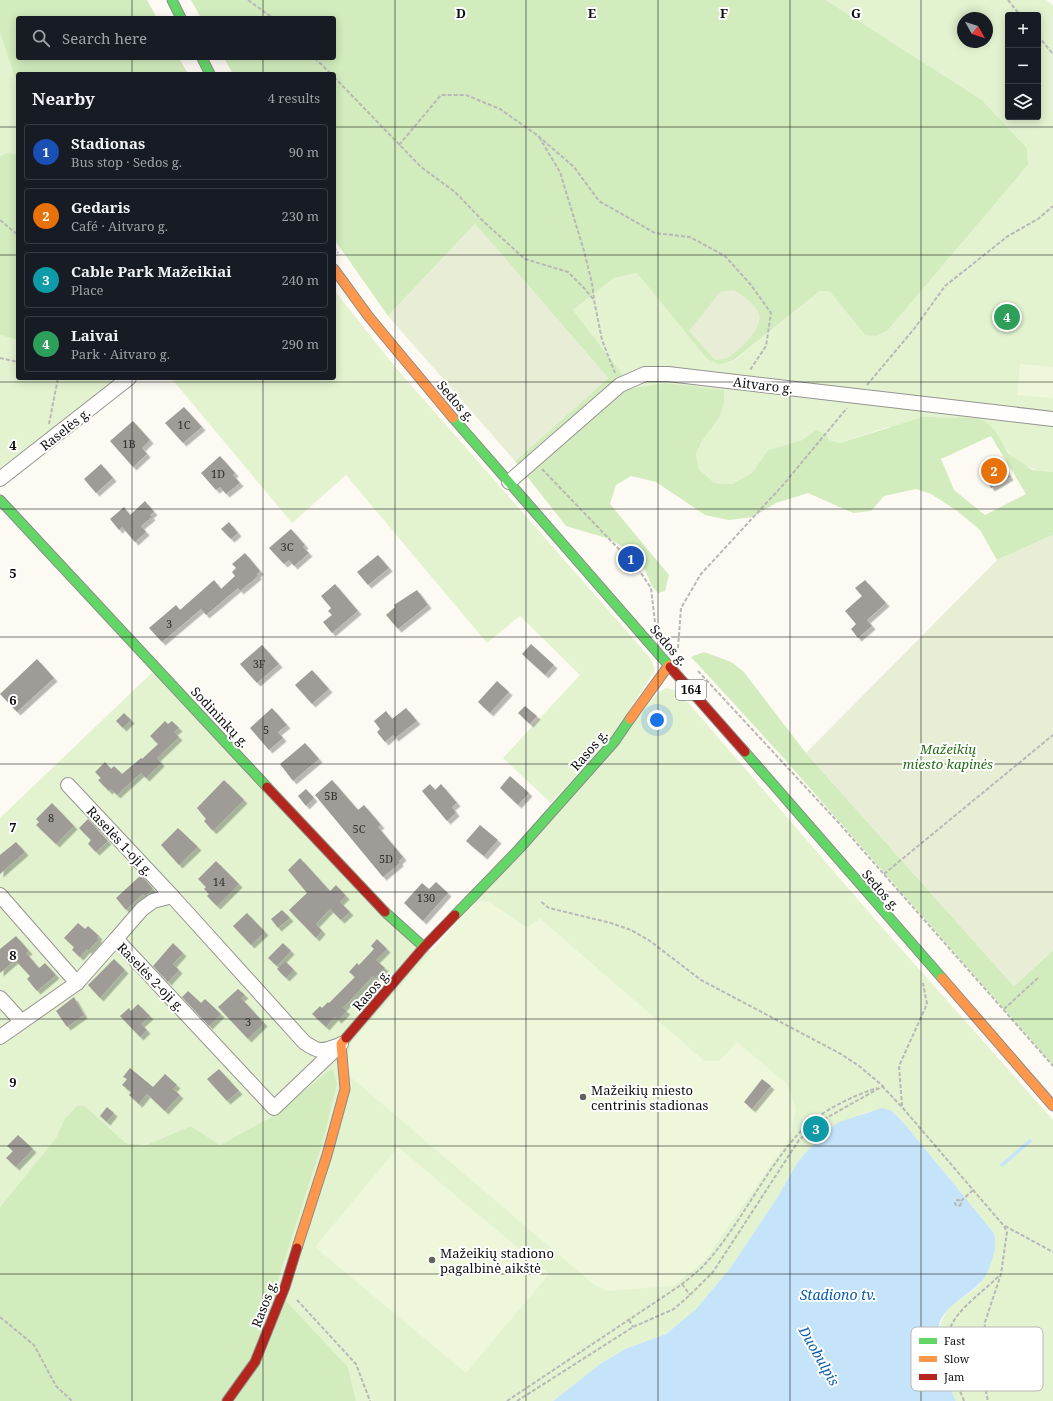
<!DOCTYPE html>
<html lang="en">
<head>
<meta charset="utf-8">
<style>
  body { margin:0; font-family:"Noto Serif",serif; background:#20242c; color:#f1f3f6 }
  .controls { position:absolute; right:12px; top:12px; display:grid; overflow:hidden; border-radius:4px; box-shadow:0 2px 10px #0003 }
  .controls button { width:36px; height:36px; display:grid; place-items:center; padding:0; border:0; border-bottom:1px solid #363941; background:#171b24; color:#f1f3f6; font:20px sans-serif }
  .compass { position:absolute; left:957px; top:12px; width:36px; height:36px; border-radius:50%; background:#171b24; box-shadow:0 2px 10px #0003; rotate:129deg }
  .you { position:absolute; left:657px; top:720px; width:14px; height:14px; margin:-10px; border:3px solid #fff; border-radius:50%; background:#1a73e8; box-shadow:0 0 0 6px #1a73e833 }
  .badge { display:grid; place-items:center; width:26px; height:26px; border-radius:50%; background:#db2777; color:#fff; font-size:13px; font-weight:700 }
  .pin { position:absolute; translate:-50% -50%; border:2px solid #fff; box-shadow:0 1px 4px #0006 }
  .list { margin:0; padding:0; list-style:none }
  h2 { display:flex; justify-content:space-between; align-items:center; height:52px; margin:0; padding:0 16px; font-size:17px }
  h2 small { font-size:13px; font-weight:400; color:#9ea1a6 }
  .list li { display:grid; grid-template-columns:26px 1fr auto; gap:12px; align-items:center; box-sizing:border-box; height:56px; margin:0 8px 8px; padding:0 8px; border:1px solid #363941; border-radius:4px }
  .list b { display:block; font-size:15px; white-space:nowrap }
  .list p { margin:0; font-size:13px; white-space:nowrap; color:#9ea1a6 }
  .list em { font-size:13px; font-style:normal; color:#9ea1a6 }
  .icon { flex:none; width:22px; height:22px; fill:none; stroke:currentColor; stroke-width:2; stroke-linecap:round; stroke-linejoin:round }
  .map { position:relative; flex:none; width:1053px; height:1401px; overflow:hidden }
  .search { position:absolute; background:#171b24; box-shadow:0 2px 10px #0003; left:16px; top:16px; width:320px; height:44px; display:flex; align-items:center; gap:10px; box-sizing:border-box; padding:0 14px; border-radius:4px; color:#9ea1a6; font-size:15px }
  .panel { position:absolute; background:#171b24; box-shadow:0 2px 10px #0003; left:16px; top:72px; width:320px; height:308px; border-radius:4px }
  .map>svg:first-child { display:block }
  .green { fill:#e3f3d0; fill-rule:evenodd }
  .forest { fill:#d2ecbd; fill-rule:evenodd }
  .cemetery { fill:#e7eed5 }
  .pitch { fill:#eef7da }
  .water { fill:#c5e4fa }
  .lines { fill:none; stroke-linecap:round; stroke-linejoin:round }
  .stream { stroke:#c5e4fa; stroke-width:3.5 }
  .building { fill:#9f9c98; filter:url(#shadow) }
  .street-casing { stroke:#959491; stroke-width:16 }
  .fast-casing { stroke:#8c8b87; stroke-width:11 }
  .slow-casing { stroke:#8c8b87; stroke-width:11 }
  .jam-casing { stroke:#8c8b87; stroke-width:11 }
  .path { stroke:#b8b8b6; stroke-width:2; stroke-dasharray:4 2; stroke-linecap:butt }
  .street { stroke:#fffefd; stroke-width:14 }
  .fast { stroke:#63d668; stroke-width:9 }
  .slow { stroke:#ff974d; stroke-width:9 }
  .jam { stroke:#b3261e; stroke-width:9 }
  .grid { fill:none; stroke:#0e0e0e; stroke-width:1; stroke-opacity:0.55 }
  .poi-dot { fill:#61615e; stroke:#fff; stroke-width:1.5 }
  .labels { text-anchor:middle; stroke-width:4; stroke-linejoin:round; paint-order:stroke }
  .number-label { font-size:11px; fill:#323230 }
  .shield { fill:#fff; stroke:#565656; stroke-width:1 }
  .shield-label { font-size:12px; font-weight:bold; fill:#0e0e0e }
  .street-label { font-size:13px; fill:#0e0e0e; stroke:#fff }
  .park-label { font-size:13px; font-style:italic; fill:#246d17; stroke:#fff }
  .poi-label { font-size:13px; fill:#0e0e0e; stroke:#fff; text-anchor:start }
  .water-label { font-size:14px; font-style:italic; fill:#095cae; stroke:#fff }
  .key { fill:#fff; stroke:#b7b7b7; stroke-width:1 }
  .key-label { font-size:11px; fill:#0e0e0e }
  .grid-label { font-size:13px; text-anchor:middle; font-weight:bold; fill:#0e0e0e; stroke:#fff; stroke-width:4; stroke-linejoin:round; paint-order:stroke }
</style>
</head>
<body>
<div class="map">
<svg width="1053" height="1401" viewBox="0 0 1053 1401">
  <defs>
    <filter id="shadow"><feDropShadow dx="3.5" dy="3.5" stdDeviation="0" flood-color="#0004"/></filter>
  </defs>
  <rect width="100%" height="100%" fill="#fcfaf2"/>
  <g class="green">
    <path d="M826,0H1046L1053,5V472C1025,473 1006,454 995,430L888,427L840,443L828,440L816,430L802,440L768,450L752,473L732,484L714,483L699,469L696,454L702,441L719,418L664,383L633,388L573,310L614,278L637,273L707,359L719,365L735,360L820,291L830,292L865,335L888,330L1028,165L1027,148L982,100ZM1008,15H1038V117H1008ZM963,18H987V42H963Z"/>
    <path d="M0,33L15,78L18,81V154L7,153L0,156Z"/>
    <path d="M334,290L396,368L651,659L655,670L615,733L551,803L503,758L580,675L520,616L487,643L346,475L292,523L171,378H334Z"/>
    <path d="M0,335L18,340V378H120L0,468Z"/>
    <path d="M160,665L430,951L672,1286L704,1261L790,1137L719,1061H704L540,919L527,928L488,901L474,902L659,692L666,688L678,691L880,925L1053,1120V1401H956C943,1370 925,1332 953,1304C961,1297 974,1292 980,1284C984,1278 991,1243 994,1233L904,1123L892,1111H871L860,1115L797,1163L777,1198L731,1267L696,1309L666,1334L625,1349L600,1364L553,1401H356L348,1367L275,1289L332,1068L273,1116L220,1145L191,1126L146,1145L126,1143L85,1106L64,1120L56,1138L0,1207V818Z"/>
  </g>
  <g class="forest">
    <path d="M0,0H147L157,18H18V58H179L188,74H18V81L15,78L0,33Z"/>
    <path d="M191,0H826L982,100L1027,148L1028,165L888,330L876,336L865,335L830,292L820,291L734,360L719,365L707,359L637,273L614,278L573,310L633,388L664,383L724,390V403L719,418L702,441L696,454L699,469L714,483L732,484L752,473L768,450L802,440L816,430L827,435L829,440L840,443L923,417L976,418L986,422L995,430L1008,453L1032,470L1053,472V535L997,560L980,530L956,510L931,494L916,489L884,496L871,511L853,513L808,493L776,503L753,517L729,520L705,515L656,482L631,476L616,485L610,504L669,575L665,591L658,593L652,586L644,568L632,553L610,539L566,526L515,461L608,378L475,224L388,316L334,239V74H233L224,58H334V18H201ZM991,436L1026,494L985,515L954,490L941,459Z"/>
    <path d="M7,153L18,154V340L0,335V156Z"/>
    <path d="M704,652L731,662L743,671L806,753L1014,986L1053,950V1065L780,754L691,657Z"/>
    <path d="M332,1068L337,1084L321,1147L275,1289L348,1367L356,1401H0V1207L56,1138L64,1120L77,1106H85L126,1143L146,1145L191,1126L220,1145L273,1116Z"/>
  </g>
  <g class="cemetery">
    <path d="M475,224L608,378L515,461L388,316Z"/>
    <path d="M734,290C743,296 755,303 759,314C764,327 740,350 730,356C727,359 720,359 715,360L689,331L720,292Z"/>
    <path d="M1053,535V950L1014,986L806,753L997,560Z"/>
  </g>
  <g class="pitch">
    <path d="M1020,364L1053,367V398L1017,395Z"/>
    <path d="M488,901L527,928L540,919L704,1061H719L737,1042L787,1084L796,1109L790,1137L704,1261L672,1286L607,1291L593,1284L346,1073L351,1043L474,902Z"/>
    <path d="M398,1147L549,1274L466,1373L315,1247Z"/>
  </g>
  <path class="water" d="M882,1108L892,1111L904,1123L994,1233C996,1244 996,1249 992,1260C989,1268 986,1278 979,1284C966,1297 945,1305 939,1325C932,1350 946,1378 956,1401H553L600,1364L625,1349L666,1334L696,1309L731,1267L777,1198L797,1163L822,1134L839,1122Z"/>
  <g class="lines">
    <path class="stream" d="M1002,1165L1030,1141"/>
  </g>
  <g class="building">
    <path d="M184,407L202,427L183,443L165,423Z"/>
    <path d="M133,421L150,440L142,448L147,454L133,467L110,441Z"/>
    <path d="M220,456L235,473L233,475L240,483L226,494L220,487L216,490L201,473Z"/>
    <path d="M1000,459L1010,477L991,488L981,469Z"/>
    <path d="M101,464L113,478L96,493L84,479Z"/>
    <path d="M145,501L154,512L150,515L152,517L141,526L146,532L135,542L122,527L119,530L110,519L124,507L130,515Z"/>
    <path d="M229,522L238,533L231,539L221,529Z"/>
    <path d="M291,529L305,545L303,547L309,553L294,566L289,560L284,564L269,548Z"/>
    <path d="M245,553L260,571L257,574L258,576L240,591L238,588L206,615L201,609L162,642L149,628L176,605L180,610L214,580L221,589L235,576L232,572L236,568L232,564Z"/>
    <path d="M378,555L389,568L368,585L357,572Z"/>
    <path d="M865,580L886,603L867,620L872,626L858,638L851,629L856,624L845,611L862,596L855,588Z"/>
    <path d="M335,584L358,611L332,633L323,622L332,615L328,611L331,608L321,596Z"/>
    <path d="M417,590L428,605L398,629L386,615L395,607L394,605Z"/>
    <path d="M531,644L554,665L545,675L522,654Z"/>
    <path d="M262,645L279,664L257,683L240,664Z"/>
    <path d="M37,659L54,678L17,712L0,694Z"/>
    <path d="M312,670L329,689L312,704L295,685Z"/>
    <path d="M497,681L509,692L490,713L478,702Z"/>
    <path d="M525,706L537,716L530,724L518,713Z"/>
    <path d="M272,708L287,725L278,732L283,738L269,750L250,728Z"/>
    <path d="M406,708L417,721L395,738L393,735L385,742L377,732L380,729L374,721L386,711L392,719Z"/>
    <path d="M124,713L131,720L123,728L116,721Z"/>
    <path d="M165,721L168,724L172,721L179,728L174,732L179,737L157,758L161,763L146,778L141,773L117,795L111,789L109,791L98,780L101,778L95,772L105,762L111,769L114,766L122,774L141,758L142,759L158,744L150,736Z"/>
    <path d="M305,743L319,759L293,781L280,764Z"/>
    <path d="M510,776L529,793L518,805L500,788Z"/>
    <path d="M224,780L244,800L214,830H212L204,821L206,819L197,808Z"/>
    <path d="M332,780L358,810L364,805L381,825L378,827L403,857L399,861L400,863L383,877L315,795Z"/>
    <path d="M430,784L435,790L441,784L457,803L452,807L456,813L447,821L422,791Z"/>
    <path d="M306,789L314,798L306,806L298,796Z"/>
    <path d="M52,803L74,826L56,844L36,825L39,822L36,819Z"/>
    <path d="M88,819L108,841L96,852L88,844L91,840L79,828Z"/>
    <path d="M480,825L498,840L484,856L466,841Z"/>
    <path d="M178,828L198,847L179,865L161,845Z"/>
    <path d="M16,842L25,852L0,874V855Z"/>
    <path d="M300,858L330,891L336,885L346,896L340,902L350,912L341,920L330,909L316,924L322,931L316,938L289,910L307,893L288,870Z"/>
    <path d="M216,861L239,884L217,906L207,896L209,894L204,889L206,887L198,879Z"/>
    <path d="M141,875L153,889L145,896L143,894L126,910L116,898Z"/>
    <path d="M436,882L448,893L423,921L404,903L422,883L429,889Z"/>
    <path d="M282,910L290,918L278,928L271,919Z"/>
    <path d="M247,913L265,932L251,945L233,926Z"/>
    <path d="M78,923L85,929L88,926L99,936L97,938L99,939L88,951L87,949L80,957L72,950L74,947L64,938Z"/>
    <path d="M16,936L29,951L26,953L39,968L45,963L56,975L37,991L27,979L30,976L15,960L0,973V949Z"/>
    <path d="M377,939L387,949L376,960L385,968L375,978L373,976L343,1008L347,1011L338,1020L335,1017L326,1027L312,1014L320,1006L322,1008L328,1002L329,1003L355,977L349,972L357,963L359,965L374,949L371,946Z"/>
    <path d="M173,943L183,953L173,964L179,970L168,982L153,966Z"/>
    <path d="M283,943L291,951L277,966L268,958Z"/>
    <path d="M114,959L125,970L100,998L88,985Z"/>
    <path d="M285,961L294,970L286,978L277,969Z"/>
    <path d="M238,989L245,995L241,998L264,1023L248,1039L218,1007Z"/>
    <path d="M188,991L201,1003L205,999L221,1014L209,1026L182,997Z"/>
    <path d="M74,997L84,1015L67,1027L56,1011Z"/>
    <path d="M138,1004L150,1016L141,1024L147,1030L140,1037L120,1016L129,1008L131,1011Z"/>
    <path d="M130,1068L153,1087L165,1074L177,1085L173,1089L180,1095L165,1111L147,1094L139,1104L129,1095L131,1092L122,1085L127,1079L123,1077Z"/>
    <path d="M219,1069L239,1091L227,1101L207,1079Z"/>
    <path d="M762,1079L771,1086L752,1109L744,1102Z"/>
    <path d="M107,1107L114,1113L107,1122L100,1116Z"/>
    <path d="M18,1135L33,1149L16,1167L6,1158L13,1151L7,1146Z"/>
  </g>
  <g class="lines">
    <defs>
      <g id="street">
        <path d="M0,479L129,378"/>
        <path d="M509,482L620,385L645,374H668L1053,419"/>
        <path d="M68,785L172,896"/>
        <path d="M0,895L77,983"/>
        <path d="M116,939L142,909L153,901L172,896L304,1042C318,1052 321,1052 337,1046"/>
        <path d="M0,998L21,1021"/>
        <path d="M0,1037L77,983L116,939L274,1108L341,1044"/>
      </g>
      <g id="fast">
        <path d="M172,0L181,18"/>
        <path d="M202,58L210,74"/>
        <path d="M453,418L670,667"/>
        <path d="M0,500L267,787"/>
        <path d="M745,752L942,978"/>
        <path d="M385,912L424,947"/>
        <path d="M455,915L519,849L615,741L630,719"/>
      </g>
      <g id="slow">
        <path d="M334,269L369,317L453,418"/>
        <path d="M630,719L669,665"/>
        <path d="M942,978L1053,1106"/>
        <path d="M297,1248L327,1155L345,1089L341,1044L346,1038"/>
      </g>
      <g id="jam">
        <path d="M670,667L745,752"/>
        <path d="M267,787L385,912"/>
        <path d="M346,1038L424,947L455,915"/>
        <path d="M227,1401L255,1362L285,1287L297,1248"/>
      </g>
    </defs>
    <use href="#street" class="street-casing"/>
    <use href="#fast" class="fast-casing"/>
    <use href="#slow" class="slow-casing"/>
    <use href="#jam" class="jam-casing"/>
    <g class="path">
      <path d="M248,0L273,18"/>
      <path d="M1008,0L1020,15"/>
      <path d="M1038,36L1053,54"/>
      <path d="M315,58L331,74"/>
      <path d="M334,77L421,167L455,192L484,222L525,259L568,272L583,287L594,300L602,340L615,373"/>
      <path d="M539,137L560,172L584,251L592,283L594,300"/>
      <path d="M399,145L441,95H466L500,109L537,135L574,167L599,201L655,233L690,237L725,256L751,285L771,313L766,346L750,370"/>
      <path d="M0,220L18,235"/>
      <path d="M334,247L338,253"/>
      <path d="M0,358L18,362"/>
      <path d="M867,385L914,329L945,286L1008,236L1038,219L1053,206"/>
      <path d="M49,424L58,378"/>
      <path d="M542,469L639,570L651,588L655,623"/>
      <path d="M678,648L681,608L701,574L783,485L847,408"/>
      <path d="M698,671L837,821L1053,1066"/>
      <path d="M884,874L1053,735"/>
      <path d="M1004,1009L1039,977"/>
      <path d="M882,1086L902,1107L1004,1226L1007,1232L1001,1274L985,1322L982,1373L988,1401"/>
      <path d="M902,1106L899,1066L927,1004L923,983"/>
      <circle cx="958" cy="1203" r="3"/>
      <path d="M961,1201L973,1190"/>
      <path d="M1005,1226L1053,1252"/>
      <path d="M682,1284L690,1295"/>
      <path d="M297,1300L356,1364L370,1401"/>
      <path d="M0,1317L34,1345L56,1386L72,1401"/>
      <path d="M629,1320L633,1327"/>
      <path d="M507,1401L678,1287C687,1280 698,1272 706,1263C739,1226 761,1178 793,1140C814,1114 847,1098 877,1088"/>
      <path d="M517,1401L633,1327L674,1309L690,1295L713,1272L799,1140L821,1121L883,1086L859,1066L841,1054L701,980L650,941L631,930L611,923L549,908L540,901"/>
      <path d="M964,1401C961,1391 954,1383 951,1373C933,1322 968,1306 1000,1275"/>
    </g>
    <use href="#street" class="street"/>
    <use href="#fast" class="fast"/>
    <use href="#slow" class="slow"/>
    <use href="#jam" class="jam"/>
  </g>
  <path class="grid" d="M132,0V18M263,0V18M395,0V1401M526,0V1401M658,0V1401M790,0V1401M921,0V1401M132,58V74M263,58V74M0,127H18M334,127H1053M0,255H18M334,255H1053M132,378V1401M263,378V1401M0,382H1053M0,509H1053M0,637H1053M0,764H1053M0,892H1053M0,1019H1053M0,1146H1053M0,1274H1053"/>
  <g class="poi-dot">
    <circle cx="583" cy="1097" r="4"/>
    <circle cx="432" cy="1260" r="4"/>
  </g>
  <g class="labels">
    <g class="number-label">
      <text x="184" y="429">1C</text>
      <text x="129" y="448">1B</text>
      <text x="218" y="478">1D</text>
      <text x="287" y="551">3C</text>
      <text x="169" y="628">3</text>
      <text x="259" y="668">3F</text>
      <text x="266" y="734">5</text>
      <text x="331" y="800">5B</text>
      <text x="51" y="822">8</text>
      <text x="359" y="833">5C</text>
      <text x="386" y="863">5D</text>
      <text x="219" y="886">14</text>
      <text x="426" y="902">130</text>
      <text x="248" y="1026">3</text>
    </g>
    <rect class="shield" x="676" y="680" width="30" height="20" rx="3"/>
    <g class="shield-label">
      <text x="691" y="694">164</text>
    </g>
    <g class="street-label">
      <text transform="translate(763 385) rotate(7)" y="5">Aitvaro g.</text>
      <text transform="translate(456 401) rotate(49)" y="5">Sedos g.</text>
      <text transform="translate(65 429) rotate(-38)" y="5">Raselės g.</text>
      <text transform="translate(669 645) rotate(49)" y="5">Sedos g.</text>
      <text transform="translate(220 717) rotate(47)" y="5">Sodininkų g.</text>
      <text transform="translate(589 750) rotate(-49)" y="5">Rasos g.</text>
      <text transform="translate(120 841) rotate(47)" y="5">Raselės 1-oji g.</text>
      <text transform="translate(881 890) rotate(49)" y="5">Sedos g.</text>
      <text transform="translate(151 977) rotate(46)" y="5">Raselės 2-oji g.</text>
      <text transform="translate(371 990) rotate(-49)" y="5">Rasos g.</text>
      <text transform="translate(264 1304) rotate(-69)" y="5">Rasos g.</text>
    </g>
    <g class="park-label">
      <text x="948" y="754">Mažeikių<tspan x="948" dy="15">miesto kapinės</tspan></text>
    </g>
    <g class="poi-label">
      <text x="591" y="1095">Mažeikių miesto<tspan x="591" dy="15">centrinis stadionas</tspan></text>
      <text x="440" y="1258">Mažeikių stadiono<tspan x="440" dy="15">pagalbinė aikštė</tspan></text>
    </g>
    <g class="water-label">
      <text x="838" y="1300">Stadiono tv.</text>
      <text transform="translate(819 1356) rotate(60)" y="5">Duobulpis</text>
    </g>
  </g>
  <rect x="911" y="1327" width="132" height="64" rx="6" class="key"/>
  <rect x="919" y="1338" width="18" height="6" fill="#63d668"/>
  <rect x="919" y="1356" width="18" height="6" fill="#ff974d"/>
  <rect x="919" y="1374" width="18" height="6" fill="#b3261e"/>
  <g class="key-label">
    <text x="944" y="1345">Fast</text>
    <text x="944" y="1363">Slow</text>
    <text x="944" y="1381">Jam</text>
  </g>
  <g class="grid-label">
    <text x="461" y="18">D</text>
    <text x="592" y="18">E</text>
    <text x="724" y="18">F</text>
    <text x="856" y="18">G</text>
    <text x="13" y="450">4</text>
    <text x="13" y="578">5</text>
    <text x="13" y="705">6</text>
    <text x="13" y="832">7</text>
    <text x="13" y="960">8</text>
    <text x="13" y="1087">9</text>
  </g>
</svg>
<div class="controls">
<button>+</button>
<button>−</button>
<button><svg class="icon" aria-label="layers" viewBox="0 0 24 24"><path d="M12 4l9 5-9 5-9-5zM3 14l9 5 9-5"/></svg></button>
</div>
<svg class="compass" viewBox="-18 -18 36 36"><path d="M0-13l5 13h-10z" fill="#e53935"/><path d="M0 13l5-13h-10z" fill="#9ea1a6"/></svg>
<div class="you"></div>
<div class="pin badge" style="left:631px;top:559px;background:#1a4fb4">1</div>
<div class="pin badge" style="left:994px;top:471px;background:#e8710a">2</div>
<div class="pin badge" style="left:816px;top:1129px;background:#0f9aa8">3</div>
<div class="pin badge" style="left:1007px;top:317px;background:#2e9e5b">4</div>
<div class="search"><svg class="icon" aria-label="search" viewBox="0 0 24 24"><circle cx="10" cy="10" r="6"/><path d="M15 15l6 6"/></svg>Search here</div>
<section class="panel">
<h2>Nearby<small>4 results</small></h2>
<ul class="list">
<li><span class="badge" style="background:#1a4fb4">1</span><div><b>Stadionas</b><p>Bus stop · Sedos g.</p></div><em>90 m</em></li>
<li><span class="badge" style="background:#e8710a">2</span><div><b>Gedaris</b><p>Café · Aitvaro g.</p></div><em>230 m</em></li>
<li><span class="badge" style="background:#0f9aa8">3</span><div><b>Cable Park Mažeikiai</b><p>Place</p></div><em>240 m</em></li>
<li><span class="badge" style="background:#2e9e5b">4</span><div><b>Laivai</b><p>Park · Aitvaro g.</p></div><em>290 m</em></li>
</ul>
</section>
</div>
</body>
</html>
